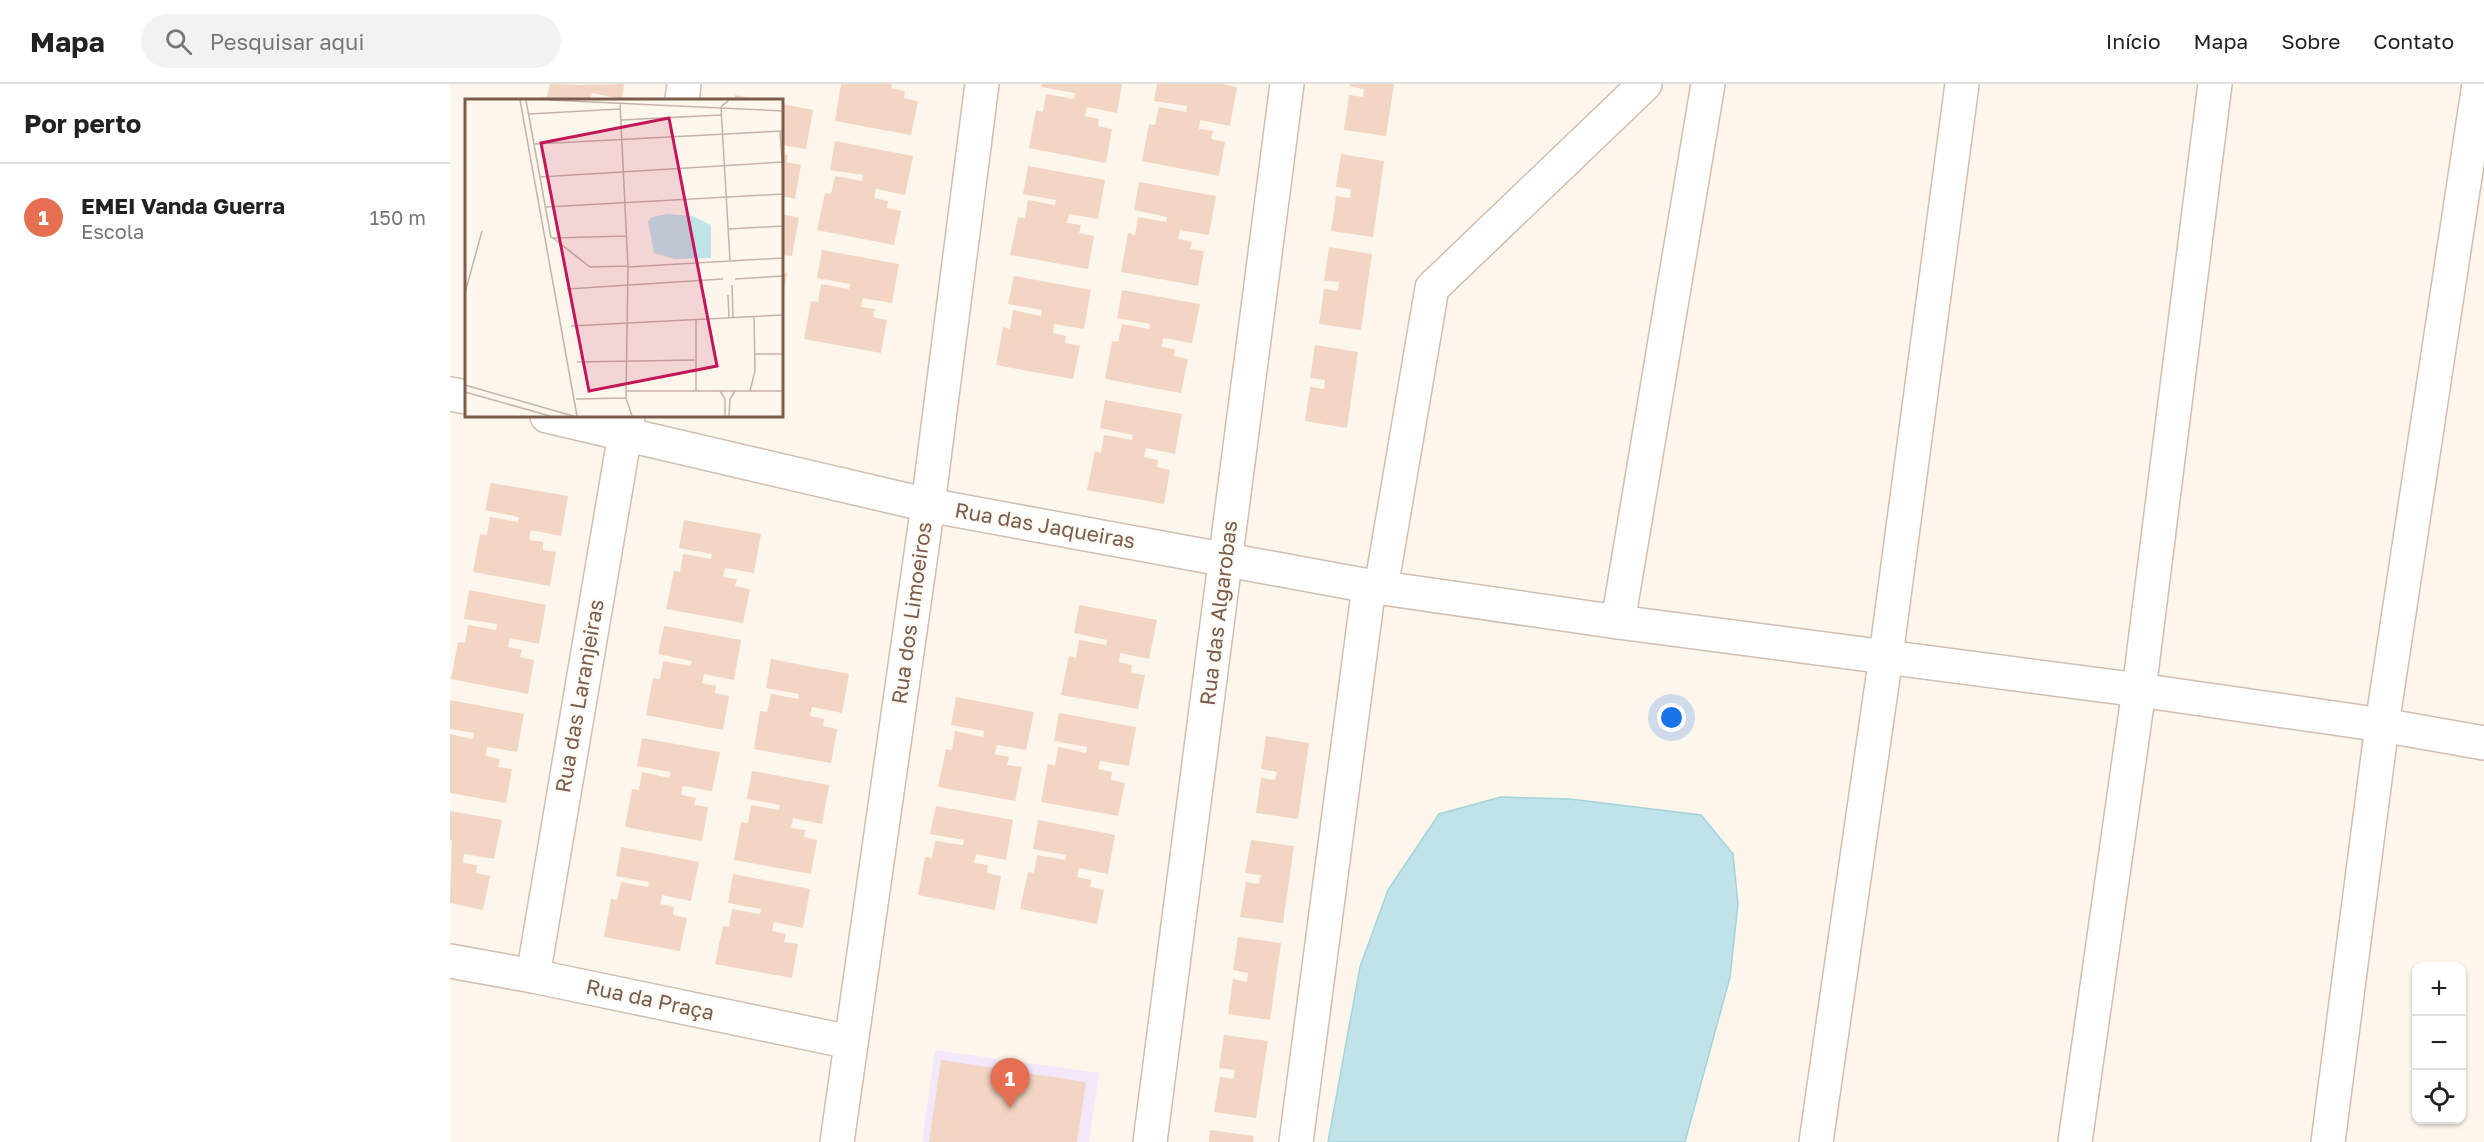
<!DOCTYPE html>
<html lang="pt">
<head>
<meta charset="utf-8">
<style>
  body { margin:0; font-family:"Golos Text",sans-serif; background:#f2f2f2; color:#222 }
  .controls { position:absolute; right:18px; bottom:18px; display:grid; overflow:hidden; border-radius:12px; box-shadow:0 2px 4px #0004 }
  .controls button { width:54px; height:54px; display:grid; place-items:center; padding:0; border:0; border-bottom:2px solid #e0e0e0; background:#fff; color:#222; font:30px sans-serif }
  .you { position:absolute; left:1222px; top:634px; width:21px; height:21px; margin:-15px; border:4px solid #fff; border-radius:50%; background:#1a73e8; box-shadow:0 0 0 9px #1a73e833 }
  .badge { display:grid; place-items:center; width:39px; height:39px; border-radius:50%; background:#e76f51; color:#fff; font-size:20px; font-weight:700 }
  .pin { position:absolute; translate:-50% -50px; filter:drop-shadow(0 2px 3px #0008) }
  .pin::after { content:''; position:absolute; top:32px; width:21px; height:18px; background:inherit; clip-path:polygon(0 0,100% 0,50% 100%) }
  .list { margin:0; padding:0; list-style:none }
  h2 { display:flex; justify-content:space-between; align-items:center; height:78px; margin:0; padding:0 24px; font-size:26px }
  h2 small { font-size:20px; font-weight:400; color:#767676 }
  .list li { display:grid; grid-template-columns:39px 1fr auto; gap:18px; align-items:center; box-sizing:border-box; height:108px; padding:0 24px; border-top:2px solid #e0e0e0 }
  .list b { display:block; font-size:22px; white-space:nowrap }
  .list p { margin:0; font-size:20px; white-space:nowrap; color:#767676 }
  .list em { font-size:20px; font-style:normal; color:#767676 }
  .icon { flex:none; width:33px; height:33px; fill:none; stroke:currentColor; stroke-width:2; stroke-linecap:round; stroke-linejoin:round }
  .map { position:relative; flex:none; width:2034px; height:1058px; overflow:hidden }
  header { display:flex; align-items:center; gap:36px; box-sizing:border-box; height:84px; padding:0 30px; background:#fff; border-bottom:2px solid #e0e0e0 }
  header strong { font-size:28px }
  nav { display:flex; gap:33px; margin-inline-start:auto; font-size:21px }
  .search { width:420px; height:54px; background:#f2f2f2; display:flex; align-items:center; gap:15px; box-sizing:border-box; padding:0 21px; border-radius:33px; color:#767676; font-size:22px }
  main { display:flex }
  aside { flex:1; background:#fff }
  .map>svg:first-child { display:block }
  .education { fill:#f3e8fa }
  .water { fill:#bfe3e8; stroke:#a5d3da; stroke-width:1.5 }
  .building { fill:#f3d5c3 }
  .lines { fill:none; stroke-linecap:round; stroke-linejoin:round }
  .minor-casing { stroke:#d1beb0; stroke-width:36 }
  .minor { stroke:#fff; stroke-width:33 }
  .labels { text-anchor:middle; stroke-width:4.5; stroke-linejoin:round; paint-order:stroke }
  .street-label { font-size:21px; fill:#7a5c4d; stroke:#fffaf3 }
  .inset-road { fill:none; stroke:#c5b3a7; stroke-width:1.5 }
  .view { fill:#c2185b; fill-opacity:0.15; stroke:#c2185b; stroke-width:3 }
  .inset-edge { fill:none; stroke:#7a5c4d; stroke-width:3 }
</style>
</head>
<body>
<header>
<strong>Mapa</strong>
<div class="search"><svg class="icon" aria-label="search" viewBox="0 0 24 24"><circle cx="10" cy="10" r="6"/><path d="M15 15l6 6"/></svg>Pesquisar aqui</div>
<nav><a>Início</a><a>Mapa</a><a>Sobre</a><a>Contato</a></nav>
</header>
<main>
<aside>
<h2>Por perto<small></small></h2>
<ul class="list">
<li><span class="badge">1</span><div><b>EMEI Vanda Guerra</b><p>Escola</p></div><em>150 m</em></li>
</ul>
</aside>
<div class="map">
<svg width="2034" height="1058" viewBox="0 0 2034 1058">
  <rect width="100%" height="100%" fill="#fdf6ec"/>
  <path class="education" d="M485,966L649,989L639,1058H472Z"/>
  <path class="water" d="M1051,713L1120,715L1251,731L1283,770L1288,820L1280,893L1235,1058H878L910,883L938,806L989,730Z"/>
  <g class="building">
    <path d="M100,0L128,1L174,0L172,15L142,9L140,16H90V13L97,14Z"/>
    <path d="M391,0H442L441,4L455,7L454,14L468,17L461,51L385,37Z"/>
    <path d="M592,0H672L667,29L637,23L635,32L649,35L648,42L662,45L656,79L579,64L586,26L593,28L596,10L624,15L625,9L591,3Z"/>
    <path d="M707,0H772L787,3L780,42L750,36L749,45L763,47L761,55L775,58L769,92L692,77L699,40L705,41L709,23L736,28L737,22L704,17Z"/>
    <path d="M900,0H944L936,52L894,46L899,11L913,13L914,5L899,2Z"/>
    <path d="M285,11L306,15V16H284Z"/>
    <path d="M332,20L363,26L356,65L332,61Z"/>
    <path d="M385,57L463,72L455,111L426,105L424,114L438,117L437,124L451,127L444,161L367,146L375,109L381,110L385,92L412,97L413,91L380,86Z"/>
    <path d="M332,70L338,71L337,78L351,81L345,115L332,112Z"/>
    <path d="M891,70L934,77L923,153L881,147L886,112L900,114L901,105L886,103Z"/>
    <path d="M578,82L655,96L648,135L619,130L617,139L631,141L629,149L644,152L638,185L560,171L568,133L575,134L578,116L605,121L606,116L573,110Z"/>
    <path d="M689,98L766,112L759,151L730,146L728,155L742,158L740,165L754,167L748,202L671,188L678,149L685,151L688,133L716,138L717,133L684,126Z"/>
    <path d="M332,130L349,134L342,172L332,171Z"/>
    <path d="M879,163L922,170L911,246L869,240L874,205L888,207L889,198L874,197Z"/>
    <path d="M372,166L449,180L442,219L413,214L411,223L425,225L423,233L437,236L431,269L354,255L361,217L368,218L371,200L399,205L400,200L367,194Z"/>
    <path d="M332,188L337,189L333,214H332Z"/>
    <path d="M564,192L641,206L634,245L604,240L603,249L616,252L615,259L630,262L623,295L546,281L553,243L560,245L563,226L591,232L592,226L558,220Z"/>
    <path d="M672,206L750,220L742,259L713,254L712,263L725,265L724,272L738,275L731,309L655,295L662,257L668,258L672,240L699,245L700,240L667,234Z"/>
    <path d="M865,261L908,268L897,344L855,337L860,303L874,305L875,296L860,294Z"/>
    <path d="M655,316L732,330L725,370L696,364L694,373L708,376L707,383L720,386L714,420L637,406L645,367L651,369L654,351L682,356L683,351L650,344Z"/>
    <path d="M41,399L118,412L111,452L81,446L79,456L93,458V466L106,468L100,502L23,488L30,450L37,451L40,433L68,438L69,433L35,426Z"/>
    <path d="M234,436L311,450L304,489L275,484L273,493L287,495L285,502L300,505L293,539L216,525L224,487L230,488L233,470L261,475L262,470L229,464Z"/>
    <path d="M19,506L96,521L89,560L60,554L58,563L72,566L70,573L84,576L78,610L1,595L8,558L15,559L18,541L46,546L47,540L14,535Z"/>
    <path d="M629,521L707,536L699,575L670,569L669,578L682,581L681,589L695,591L688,625L611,611L619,572L626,574L629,556L656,561L657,556L624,549Z"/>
    <path d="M214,542L291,556L284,596L254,590L252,599L266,602L265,609L279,612L273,646L196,631L203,594L210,595L213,577L240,582L242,577L208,570Z"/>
    <path d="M321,575L399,590L392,629L362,623L360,632L374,635L373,642L387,645L381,679L304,665L310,627L317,628L321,610L348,615L349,610L316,604Z"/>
    <path d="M506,613L584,628L576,666L547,661L545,670L559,673L557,681L572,683L565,717L488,703L496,665L502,666L505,647L533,653L534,647L501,641Z"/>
    <path d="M0,616L74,630L67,668L37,663L36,672L50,675L48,683L62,685L56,719L0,709V650L23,655L24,649L0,645Z"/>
    <path d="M609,629L686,643L679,682L650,677L648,685L662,688L661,696L675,699L668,732L591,718L598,680L605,682L608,663L636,669L637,663L604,657Z"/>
    <path d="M816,652L859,659L848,735L806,729L811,694L825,696L827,688L811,685Z"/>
    <path d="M192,654L270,668L262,707L233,702L231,711L246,714L244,721L258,723L252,757L175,743L182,705L189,706L192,688L219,694L221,688L187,682Z"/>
    <path d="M302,687L379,701L372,740L343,734L341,744L355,746L354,753L367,756L361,790L284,776L291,738L298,739L301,721L329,726L330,721L297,715Z"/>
    <path d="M486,722L563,736L556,776L526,770L524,779L538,781L537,789L551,792L545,826L468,811L475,773L482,774L485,757L513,761L514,756L480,750Z"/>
    <path d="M0,727L52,736L44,775L14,770L13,779L27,781L26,789L40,792L33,826L0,819L2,756H0Z"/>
    <path d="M588,736L665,751L658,790L629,784L627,793L641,796L640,803L654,806L647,840L570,825L578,788L584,789L587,771L615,776L616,771L583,765Z"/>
    <path d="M801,756L844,762L833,839L790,833L796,798L809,800L811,791L795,789Z"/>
    <path d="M171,763L249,778L241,817L212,811L210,820L224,823L223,831L237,834L230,867L154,853L161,815L167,816L171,798L198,803L199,798L166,792Z"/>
    <path d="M283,790L360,805L353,844L324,838L322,847L336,850L334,858L348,860L342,894L265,880L273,842L279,843L282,825L310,830L311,825L278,819Z"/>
    <path d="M788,853L831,859L820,936L778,930L783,895L797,898L798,889L783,886Z"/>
    <path d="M774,951L818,957L806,1034L764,1028L770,993L783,995L785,986L769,984Z"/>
    <path d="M491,976L636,998L627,1058H479Z"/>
    <path d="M760,1046L804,1052L803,1058H759Z"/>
  </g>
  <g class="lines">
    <defs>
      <g id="minor">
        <path d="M232,16L234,0"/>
        <path d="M0,310L16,313"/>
        <path d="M97,332L478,421L919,502L1168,538L1689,606L1932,641L2034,659"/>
        <path d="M931,504L982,204L1195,0"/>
        <path d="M1168,538L1258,0"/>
        <path d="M0,877L83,892L400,958"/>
        <path d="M83,892L178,332"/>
        <path d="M387,1058L478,421L532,0"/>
        <path d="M700,1058L837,0"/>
        <path d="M846,1058L919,502"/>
        <path d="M1366,1058L1436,572L1512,0"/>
        <path d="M1625,1058L1689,606L1765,0"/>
        <path d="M1878,1058L1932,641L2029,0"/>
      </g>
    </defs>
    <use href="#minor" class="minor-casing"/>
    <use href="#minor" class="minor"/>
  </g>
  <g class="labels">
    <g class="street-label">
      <text transform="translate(595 442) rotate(10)" y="7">Rua das Jaqueiras</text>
      <text transform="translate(462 529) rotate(-82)" y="7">Rua dos Limoeiros</text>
      <text transform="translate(769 529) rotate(-83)" y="7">Rua das Algarobas</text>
      <text transform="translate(130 612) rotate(-80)" y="7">Rua das Laranjeiras</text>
      <text transform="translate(200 916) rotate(12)" y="7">Rua da Praça</text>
    </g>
  </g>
  <g transform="translate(15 15)">
    <rect width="318" height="318" fill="#fdf6ec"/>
    <path d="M202,115L227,117L246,126V159L210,160L189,154L183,122L187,118Z" fill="#bfe3e8"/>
    <path class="inset-road" d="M55,1L112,317M61,1L86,139M84,1L318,12M264,1L256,8L265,162M155,4L163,168L161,299L167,317M64,15L155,10M156,21L256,16M315,32L318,76M70,45L318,32M75,78L318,63M81,108L318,95M263,130L318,127M87,139L162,137M88,139L125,168L163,167M163,168L318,159M270,180L318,177M267,186L268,218M102,190L258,180M0,194L17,132M263,196L264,219M231,221V292M106,227L318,216M290,255H318M112,263L230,261M0,286L108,317M161,292H318M255,292L260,300V317M285,292L290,272L289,217M0,293L85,317M111,300L161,299M264,317L265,300L270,292"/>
    <path class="view" d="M204,19L252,267L124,292L76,44Z"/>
    <rect width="318" height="318" class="inset-edge"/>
  </g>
</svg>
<div class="controls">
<button>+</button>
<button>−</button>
<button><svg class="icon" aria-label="locate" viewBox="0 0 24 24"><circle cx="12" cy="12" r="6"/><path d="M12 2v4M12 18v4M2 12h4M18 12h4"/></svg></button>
</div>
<div class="you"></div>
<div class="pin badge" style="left:560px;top:1024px">1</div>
</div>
</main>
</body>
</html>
